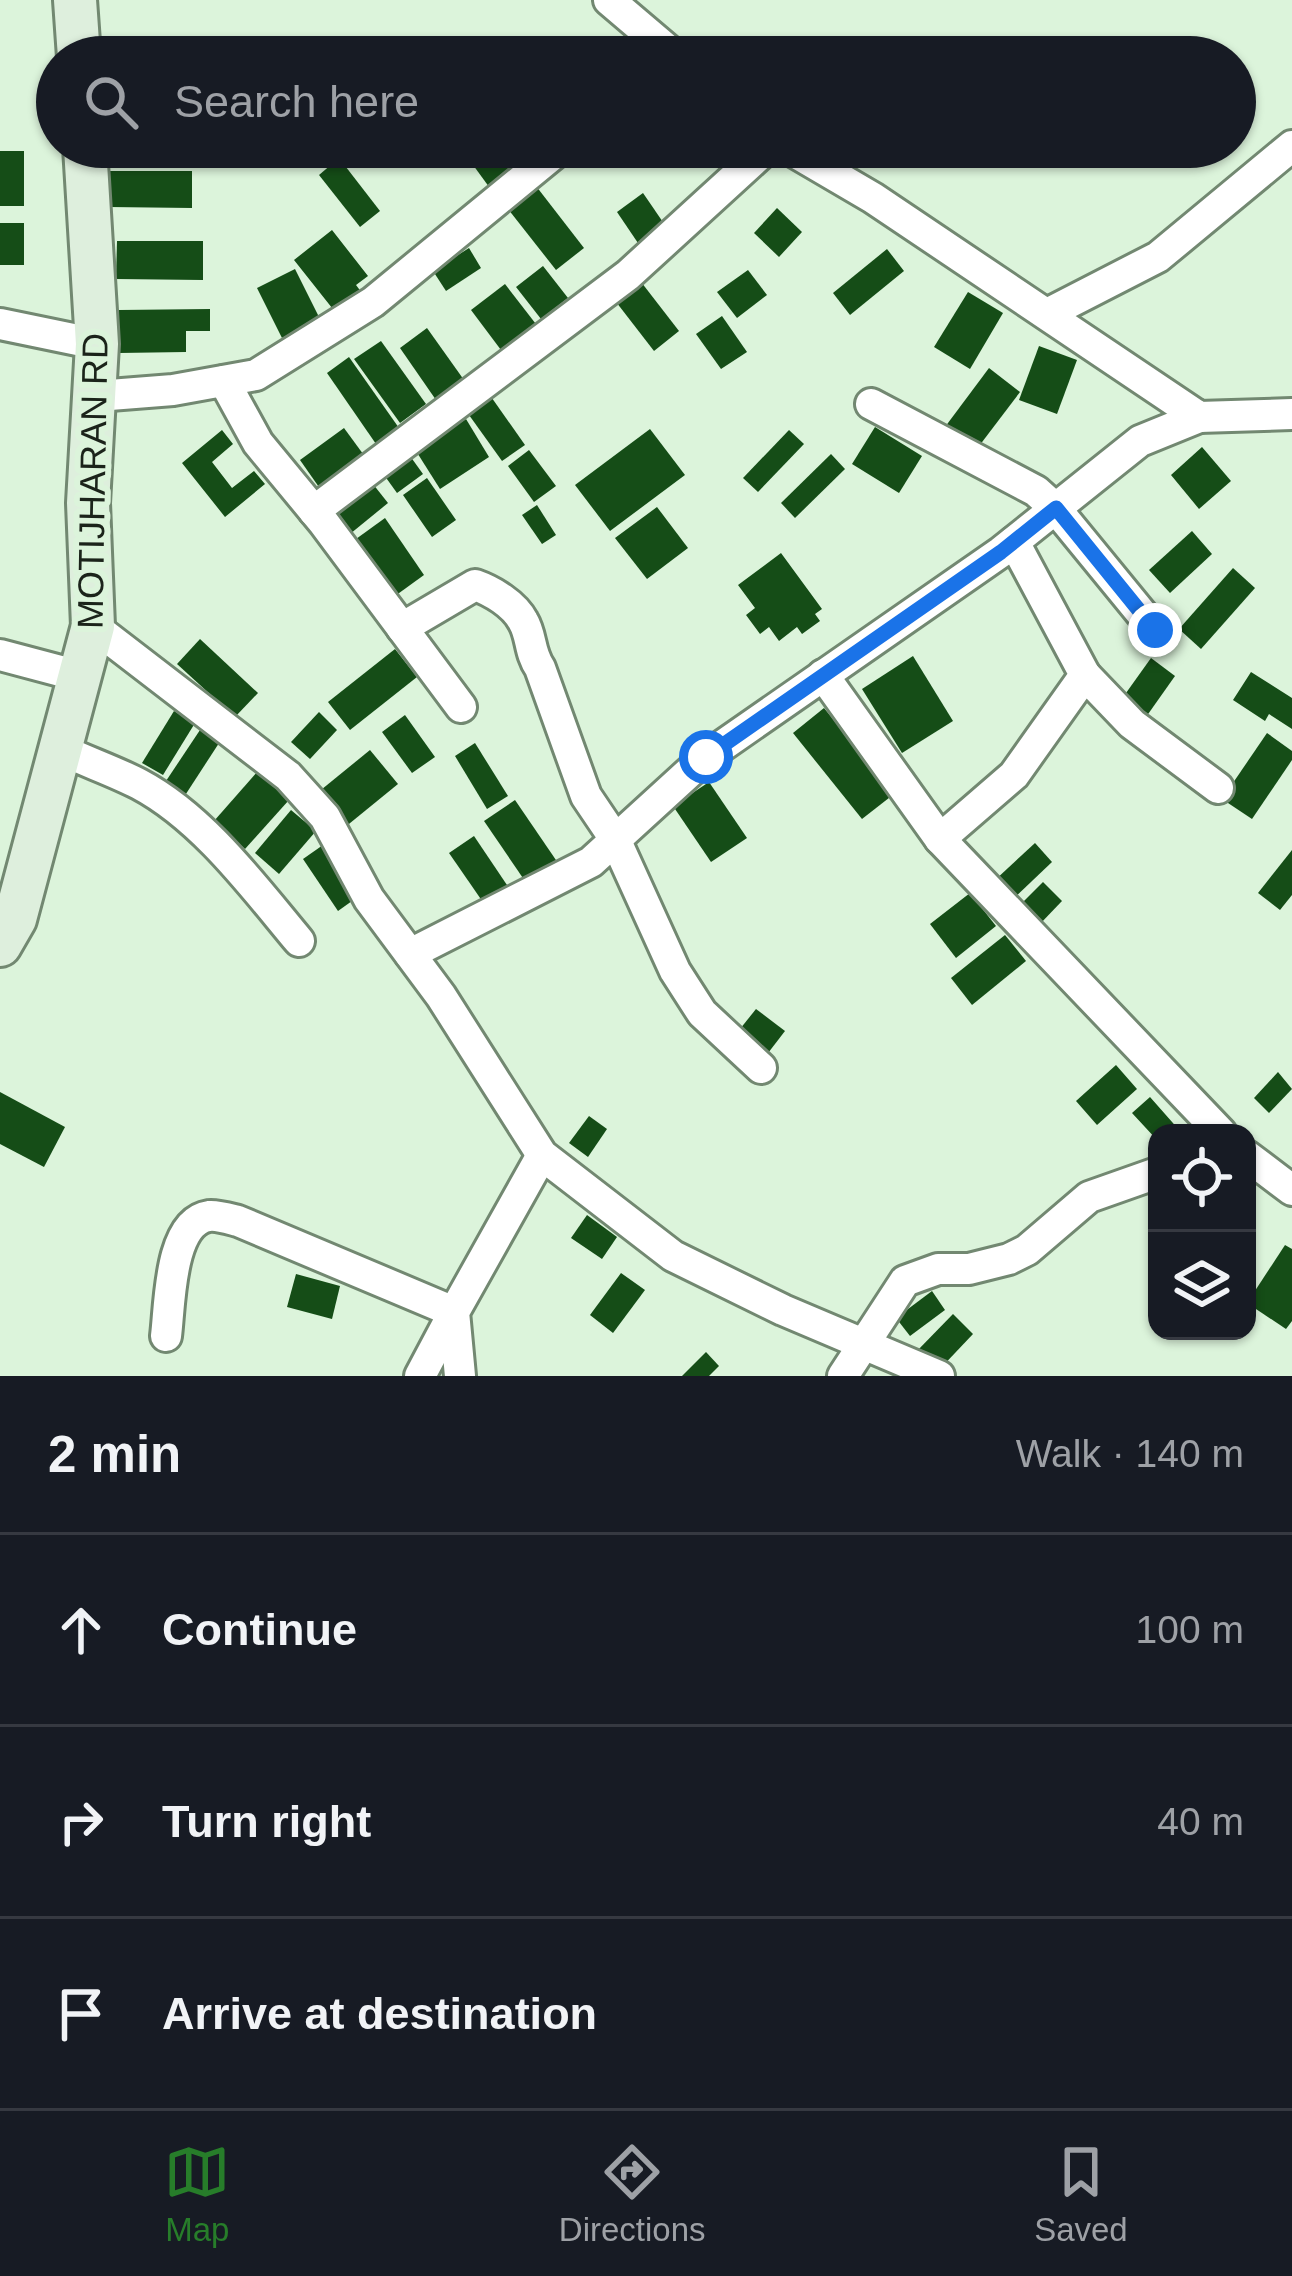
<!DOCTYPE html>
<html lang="en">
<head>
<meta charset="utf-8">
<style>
  body { margin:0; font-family:Arial,sans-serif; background:#20242c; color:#f1f3f6 }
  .controls { position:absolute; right:36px; bottom:36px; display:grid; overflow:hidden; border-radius:24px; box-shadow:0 3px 9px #0004 }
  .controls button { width:108px; height:108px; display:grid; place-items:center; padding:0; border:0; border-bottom:3px solid #363941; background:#171b24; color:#f1f3f6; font:60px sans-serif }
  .stop { position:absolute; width:36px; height:36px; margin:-27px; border:9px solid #1a73e8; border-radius:50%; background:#fff }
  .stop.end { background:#1a73e8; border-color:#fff; box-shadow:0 3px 12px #0008 }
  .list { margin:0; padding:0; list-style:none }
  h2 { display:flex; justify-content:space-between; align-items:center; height:156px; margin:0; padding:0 48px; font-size:51px }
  h2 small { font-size:39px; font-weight:400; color:#9ea1a6 }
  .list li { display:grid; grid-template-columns:78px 1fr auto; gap:36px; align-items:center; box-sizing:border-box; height:192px; padding:0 48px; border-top:3px solid #363941 }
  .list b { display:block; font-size:45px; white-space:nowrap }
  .list em { font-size:39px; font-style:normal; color:#9ea1a6 }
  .icon { flex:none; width:66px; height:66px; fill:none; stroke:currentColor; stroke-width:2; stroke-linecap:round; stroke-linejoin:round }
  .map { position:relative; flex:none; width:1292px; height:1376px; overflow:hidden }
  .search { position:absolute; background:#171b24; box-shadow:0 3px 9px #0004; left:36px; right:36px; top:36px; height:132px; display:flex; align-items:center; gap:30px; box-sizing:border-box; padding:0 42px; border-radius:66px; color:#9ea1a6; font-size:45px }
  .sheet { height:732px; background:#171b24 }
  nav { display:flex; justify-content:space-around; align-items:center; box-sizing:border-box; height:168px; border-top:3px solid #363941; background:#171b24; font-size:33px; color:#9ea1a6 }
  nav a { display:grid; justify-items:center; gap:6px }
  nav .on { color:#277d2a }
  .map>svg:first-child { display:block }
  .building { fill:#154d17 }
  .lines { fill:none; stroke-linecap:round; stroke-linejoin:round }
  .minor-casing { stroke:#728871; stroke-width:36 }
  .secondary-casing { stroke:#728871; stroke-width:48 }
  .minor { stroke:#fff; stroke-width:30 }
  .secondary { stroke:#deefdd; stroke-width:42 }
  .route { stroke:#1a73e8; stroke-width:15 }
  .labels { text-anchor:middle; stroke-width:12; stroke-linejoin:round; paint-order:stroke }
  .street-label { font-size:36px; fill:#1b231a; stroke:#dcf4db }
</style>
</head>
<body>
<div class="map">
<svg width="1292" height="1376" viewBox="0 0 1292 1376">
  <rect width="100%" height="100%" fill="#dcf4db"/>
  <g class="building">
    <path d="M206,42L257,50L256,57H204Z"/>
    <path d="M460,147H509L524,168L492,191Z"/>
    <rect x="0" y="151" width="24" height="55"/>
    <path d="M339,158L380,211L360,227L319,175Z"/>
    <path d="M110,171H192V208L109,207Z"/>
    <path d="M536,186L584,248L556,270L508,209Z"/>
    <path d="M643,193L667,228L640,246L617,212Z"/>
    <path d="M777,208L802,232L779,257L754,233Z"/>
    <rect x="0" y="223" width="24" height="42"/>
    <path d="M332,230L368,276L356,285L362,293L336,313L294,260Z"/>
    <path d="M117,241H203V280L116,279Z"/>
    <path d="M469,248L481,268L446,291L433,271Z"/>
    <path d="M887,249L904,271L850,315L833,293Z"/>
    <path d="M543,266L568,298L541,319L516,287Z"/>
    <path d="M295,269L320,319L282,338L257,288Z"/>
    <path d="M748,270L767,295L737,318L717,292Z"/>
    <path d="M638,278L679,331L654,351L613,298Z"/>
    <path d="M505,284L539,328L504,354L471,310Z"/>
    <path d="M968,292L1003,313L970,369L934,347Z"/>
    <path d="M210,309V331H186V352L119,353V310Z"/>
    <path d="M722,316L747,352L721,369L696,334Z"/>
    <path d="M427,328L464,380L436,400L400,348Z"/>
    <path d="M381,341L426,404L400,423L354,359Z"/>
    <path d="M1039,346L1077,360L1057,414L1019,400Z"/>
    <path d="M349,357L399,428L376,444L327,373Z"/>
    <path d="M989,368L1020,392L973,454L942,431Z"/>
    <path d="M487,391L525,445L502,461L464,408Z"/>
    <path d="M466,419L489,457L440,489L416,451Z"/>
    <path d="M875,427L922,456L899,493L852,464Z"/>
    <path d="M344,428L366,458L321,490L300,460Z"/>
    <path d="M650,429L685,475L610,531L575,485Z"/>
    <path d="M222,430L233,444L212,462L232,488L254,471L265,484L225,517L182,463Z"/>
    <path d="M789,430L804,444L758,492L743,478Z"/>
    <path d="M1202,447L1231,481L1199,509L1171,475Z"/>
    <path d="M405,449L423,474L397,493L379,468Z"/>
    <path d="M529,450L556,486L534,502L508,466Z"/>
    <path d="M831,454L845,469L795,518L781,503Z"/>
    <path d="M427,478L456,520L432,537L403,495Z"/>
    <path d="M369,479L388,503L350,534L330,509Z"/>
    <path d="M537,505L556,535L542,544L522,515Z"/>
    <path d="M657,507L688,548L647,579L615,538Z"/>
    <path d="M385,518L424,575L395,596L356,539Z"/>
    <path d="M1192,531L1212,554L1170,593L1149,570Z"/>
    <path d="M781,553L822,609L815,614L820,621L802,634L797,627L779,641L769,627L760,634L746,615L755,608L738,585Z"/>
    <path d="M1233,568L1255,588L1201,649L1179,629Z"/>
    <path d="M200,639L258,693L235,717L177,664Z"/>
    <path d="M395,649L417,677L350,730L328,702Z"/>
    <path d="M913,656L953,721L902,753L862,689Z"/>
    <path d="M1151,658L1175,676L1146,717L1121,700Z"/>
    <path d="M1251,672L1292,698V729L1269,714L1265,721L1233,700Z"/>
    <path d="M824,708L894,794L862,819L793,733Z"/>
    <path d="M174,711L195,723L163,775L142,763Z"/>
    <path d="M319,712L337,730L310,759L291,742Z"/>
    <path d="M405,715L435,757L412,773L382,732Z"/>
    <path d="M202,727L221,740L182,800L162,787Z"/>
    <path d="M1267,733L1292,751V760L1252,819L1222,799Z"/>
    <path d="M475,743L508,796L487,809L455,756Z"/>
    <path d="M370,750L398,784L344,828L316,794Z"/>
    <path d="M257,772L289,800L245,849L214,821Z"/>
    <path d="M709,782L747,838L711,862L673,806Z"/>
    <path d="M515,800L558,863L527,884L484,821Z"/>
    <path d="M291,810L316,831L279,874L255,853Z"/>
    <path d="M474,836L511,891L487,908L449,853Z"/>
    <path d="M1035,843L1052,862L1012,900L994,881Z"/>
    <path d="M323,845L359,896L338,911L303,859Z"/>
    <path d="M1292,850V895L1280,910L1258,893Z"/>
    <path d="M1043,882L1062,901L1039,925L1019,906Z"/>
    <path d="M970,893L996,926L956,958L930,924Z"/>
    <path d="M1005,935L1026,961L972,1005L951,978Z"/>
    <path d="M756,1009L785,1031L765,1057L736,1034Z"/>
    <path d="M1116,1065L1137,1089L1097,1125L1076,1101Z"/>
    <path d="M1278,1072L1292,1089L1269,1113L1254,1098Z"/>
    <path d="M0,1092L65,1127L44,1167L0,1144Z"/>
    <path d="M1150,1097L1180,1131L1178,1133H1157V1140L1132,1113Z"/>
    <path d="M589,1116L607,1129L588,1157L569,1143Z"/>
    <path d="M587,1215L617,1237L602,1259L571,1238Z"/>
    <path d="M1285,1245L1292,1249V1321L1286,1329L1247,1303Z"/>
    <path d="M621,1273L645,1290L613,1333L590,1315Z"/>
    <path d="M296,1274L340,1286L332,1319L287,1307Z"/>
    <path d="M932,1291L945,1310L910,1336L896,1318Z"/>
    <path d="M953,1314L973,1334L937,1372L916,1352Z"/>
    <path d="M706,1352L719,1366L709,1376H682Z"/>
  </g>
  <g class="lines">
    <defs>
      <g id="minor">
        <path d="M609,0L676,57"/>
        <path d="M786,147L873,198L1199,417L1292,414"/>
        <path d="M85,150L256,147"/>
        <path d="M1047,314L1158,257L1292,146"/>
        <path d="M0,324L97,344"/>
        <path d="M224,381L258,443L324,523L461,707"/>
        <path d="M97,396L173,390L256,375L373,302L562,147"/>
        <path d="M871,404L1036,491L1056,509L1155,630"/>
        <path d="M314,511L628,275L768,147"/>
        <path d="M93,626L288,776L325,817L369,899L441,996L542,1155L673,1256L783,1310L939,1376"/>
        <path d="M402,628L475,585C492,591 514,604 523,621C532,636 529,652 540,668L586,796L615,839L675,971L702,1013L761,1068"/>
        <path d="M0,655L83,677"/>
        <path d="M823,675L940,839L1221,1133"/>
        <path d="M1085,675L1132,724L1218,788"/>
        <path d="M62,750C87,762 114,771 139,784C203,818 253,886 299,941"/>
        <path d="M940,839L1014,775L1085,675L1014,542"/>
        <path d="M410,954L591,862L706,757L1001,552L1140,441L1199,417"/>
        <path d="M1247,1156L1292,1190"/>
        <path d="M166,1336C170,1305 169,1222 209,1216C217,1215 230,1219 238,1221L454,1312L420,1376"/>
        <path d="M460,1376L454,1312L542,1155"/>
        <path d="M843,1376L905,1281L938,1269H969L1009,1259L1027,1250L1089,1197L1157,1173"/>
      </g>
      <g id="secondary">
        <path d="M75,0L79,57"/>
        <path d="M0,945L15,919L93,626L88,503L97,344L85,147"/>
      </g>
    </defs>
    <use href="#minor" class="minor-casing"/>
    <use href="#secondary" class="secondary-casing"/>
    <use href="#minor" class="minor"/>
    <use href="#secondary" class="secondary"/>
  </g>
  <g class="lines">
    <path class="route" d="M706,757L1001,552L1056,508L1155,630"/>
  </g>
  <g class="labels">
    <g class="street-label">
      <text transform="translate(92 481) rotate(-89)" y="13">MOTIJHARAN RD</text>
    </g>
  </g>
</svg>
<div class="controls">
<button><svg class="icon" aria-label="locate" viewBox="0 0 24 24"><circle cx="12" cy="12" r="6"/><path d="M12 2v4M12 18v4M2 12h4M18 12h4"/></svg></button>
<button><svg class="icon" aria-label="layers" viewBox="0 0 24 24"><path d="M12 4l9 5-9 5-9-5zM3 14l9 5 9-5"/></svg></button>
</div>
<div class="stop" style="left:706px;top:757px"></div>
<div class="stop end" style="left:1155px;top:630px"></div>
<div class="search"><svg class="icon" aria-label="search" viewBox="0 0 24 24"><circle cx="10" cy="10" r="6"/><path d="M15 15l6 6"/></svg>Search here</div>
</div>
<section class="sheet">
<h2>2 min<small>Walk · 140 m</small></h2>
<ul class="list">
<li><svg class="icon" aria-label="ahead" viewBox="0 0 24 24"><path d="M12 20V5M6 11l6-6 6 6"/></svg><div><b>Continue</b></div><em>100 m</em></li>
<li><svg class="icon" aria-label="right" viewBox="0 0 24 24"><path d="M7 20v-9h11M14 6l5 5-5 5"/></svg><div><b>Turn right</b></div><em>40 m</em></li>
<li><svg class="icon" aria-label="arrive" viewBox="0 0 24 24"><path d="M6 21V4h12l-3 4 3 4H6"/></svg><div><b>Arrive at destination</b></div></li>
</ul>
</section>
<nav>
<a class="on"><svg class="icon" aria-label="map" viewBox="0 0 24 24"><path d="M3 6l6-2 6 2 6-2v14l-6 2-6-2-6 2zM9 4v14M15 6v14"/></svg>Map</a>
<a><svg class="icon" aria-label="directions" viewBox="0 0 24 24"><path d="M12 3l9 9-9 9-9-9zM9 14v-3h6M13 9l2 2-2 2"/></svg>Directions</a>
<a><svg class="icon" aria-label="saved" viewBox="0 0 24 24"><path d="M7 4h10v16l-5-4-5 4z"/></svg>Saved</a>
</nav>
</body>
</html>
